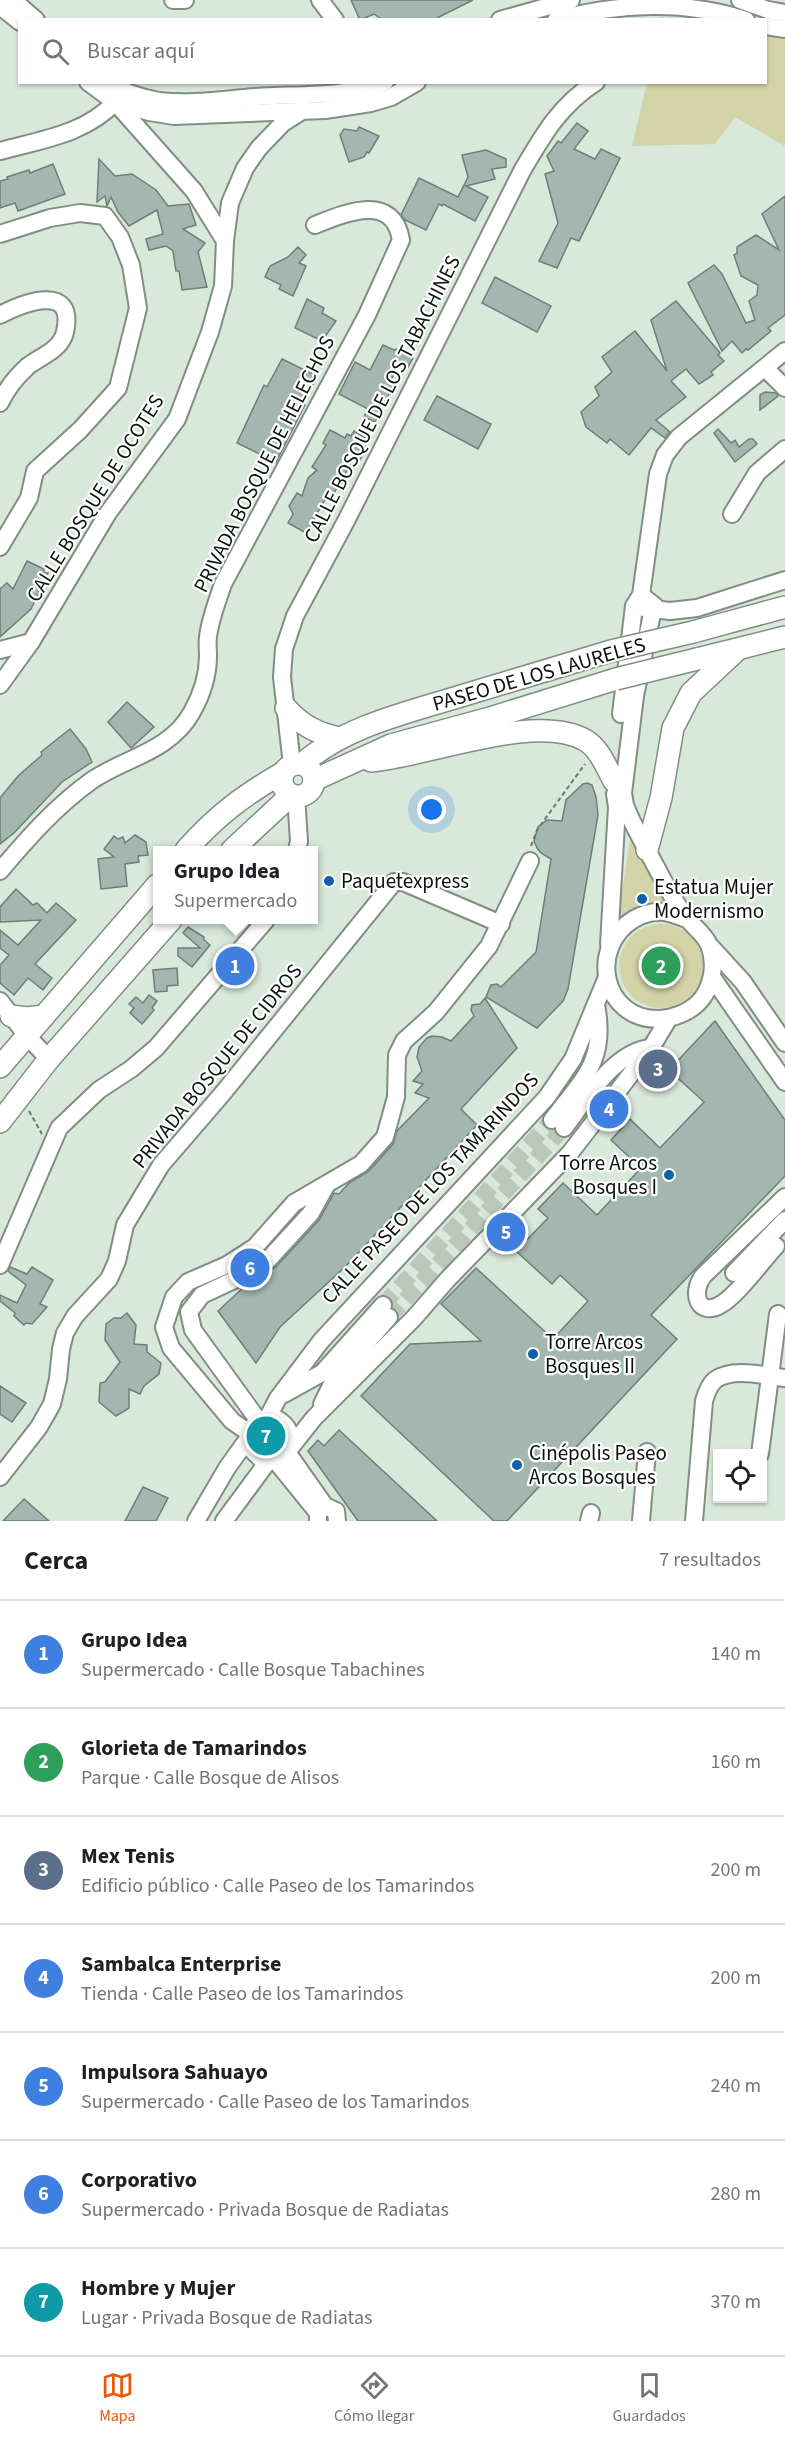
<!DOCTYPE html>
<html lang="es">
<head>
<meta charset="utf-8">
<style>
  body { margin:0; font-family:"Source Sans 3",sans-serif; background:#f6f6f6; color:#202124 }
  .controls { position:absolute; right:18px; bottom:18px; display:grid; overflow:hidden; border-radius:0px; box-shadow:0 2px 4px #0004 }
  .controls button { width:54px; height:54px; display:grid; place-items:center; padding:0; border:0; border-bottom:2px solid #e0e0e0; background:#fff; color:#202124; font:30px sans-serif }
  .you { position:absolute; left:432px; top:810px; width:21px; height:21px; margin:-15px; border:4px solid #fff; border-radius:50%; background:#1a73e8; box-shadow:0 0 0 9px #1a73e833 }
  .badge { display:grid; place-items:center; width:39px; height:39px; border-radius:50%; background:#ea580c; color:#fff; font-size:20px; font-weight:700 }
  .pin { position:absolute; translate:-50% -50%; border:3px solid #fff; box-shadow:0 2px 6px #0006 }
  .popup { position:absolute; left:153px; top:846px; width:165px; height:78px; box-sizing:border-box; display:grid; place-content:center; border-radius:0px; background:#fff; filter:drop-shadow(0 2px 4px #0005); font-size:20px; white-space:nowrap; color:#757577 }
  .popup b { font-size:22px; color:#202124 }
  .popup::after { content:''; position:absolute; left:50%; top:100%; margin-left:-12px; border:12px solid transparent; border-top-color:#fff }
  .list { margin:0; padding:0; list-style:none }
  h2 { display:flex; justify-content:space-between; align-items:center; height:78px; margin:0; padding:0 24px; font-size:26px }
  h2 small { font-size:20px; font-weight:400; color:#757577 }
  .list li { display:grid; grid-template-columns:39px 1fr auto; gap:18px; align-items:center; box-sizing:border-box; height:108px; padding:0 24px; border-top:2px solid #e0e0e0 }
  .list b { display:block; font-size:22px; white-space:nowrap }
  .list p { margin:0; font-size:20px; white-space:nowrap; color:#757577 }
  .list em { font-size:20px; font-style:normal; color:#757577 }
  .icon { flex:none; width:33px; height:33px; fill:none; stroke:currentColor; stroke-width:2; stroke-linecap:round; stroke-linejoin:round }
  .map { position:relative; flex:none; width:785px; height:1521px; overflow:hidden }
  .search { position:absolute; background:#fff; box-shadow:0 2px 4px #0004; left:18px; right:18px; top:18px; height:66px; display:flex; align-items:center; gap:15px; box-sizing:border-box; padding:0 21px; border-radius:0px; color:#757577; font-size:22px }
  .sheet { height:834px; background:#fff }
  nav { display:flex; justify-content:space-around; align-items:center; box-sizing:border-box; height:84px; border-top:2px solid #e0e0e0; background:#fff; font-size:16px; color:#757577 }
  nav a { display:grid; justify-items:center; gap:3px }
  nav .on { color:#ea580c }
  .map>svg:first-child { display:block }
  .green { fill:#d2d3a6 }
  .building { fill:#a3b7b0; stroke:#6c7f78; stroke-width:1.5 }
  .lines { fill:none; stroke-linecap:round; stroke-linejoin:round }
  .minor-tunnel { stroke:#b9c8bb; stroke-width:16; stroke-dasharray:16 8; stroke-linecap:butt }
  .minor-casing { stroke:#808f82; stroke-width:20 }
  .major-casing { stroke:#808f82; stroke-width:24 }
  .path { stroke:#6d786f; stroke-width:2; stroke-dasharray:4.5 3; stroke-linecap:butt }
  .minor { stroke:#fff; stroke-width:16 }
  .major { stroke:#fff; stroke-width:21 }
  .major-bridge-casing { stroke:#808f82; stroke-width:24; stroke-linecap:butt }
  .major-bridge { stroke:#fff; stroke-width:21 }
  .poi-dot { fill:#0f5fad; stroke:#fff; stroke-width:2 }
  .labels { text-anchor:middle; stroke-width:4.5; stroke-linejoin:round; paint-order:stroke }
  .street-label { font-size:21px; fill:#0c110d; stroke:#fff }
  .poi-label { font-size:21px; fill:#0c110d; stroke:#fff; text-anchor:start }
</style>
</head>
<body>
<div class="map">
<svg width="785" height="1521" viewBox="0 0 785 1521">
  <rect width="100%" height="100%" fill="#d8e8da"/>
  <g class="green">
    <path d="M766,30L785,33V146L735,117L715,144L632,146L647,83L766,82Z"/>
    <path d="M632,827L669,903L618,917Z"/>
    <circle cx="661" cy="966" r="42"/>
  </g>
  <g class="building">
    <path d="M351,0H473L433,20H383L374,14L360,20Z"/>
    <path d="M577,123L588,131L574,149L595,159L601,149L620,158L579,241L571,238L557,268L539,261L558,223L545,174L554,171L547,156L558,141L561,143Z"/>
    <path d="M359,127L379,136L369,153L367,152L364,157L349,162L340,135L344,129L357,131Z"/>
    <path d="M486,150L506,159V167L492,169L495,179L466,186L488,197L475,221L443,204L442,206L439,204L426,230L405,220L401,215L419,178L458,197L468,177L462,155Z"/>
    <path d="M99,159L115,176L132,174L156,190L168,206L189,204L196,225L183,229L205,243L198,252L207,287L182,290L179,271H176L173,251L166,246L149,250L146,239L163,234L157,210L129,226L118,212L111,197L107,206L105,196L97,202Z"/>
    <path d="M53,164L65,194L18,211L15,203L0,208V181L8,179L7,177L29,170L30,173Z"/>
    <path d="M785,196V315L768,328L771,331L748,350L746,349L742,353L732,341L722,351L688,283L714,265L722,274L746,323L755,320L749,301L757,295L758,285L741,276L734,255L737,253V247L756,235L779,250L762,214Z"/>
    <path d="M298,247L306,255L299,263L306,266L293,296L279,289L281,285L265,277L270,266L288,257Z"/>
    <path d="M495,277L551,306L537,332L482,303Z"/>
    <path d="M307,299L324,308L322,313L336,321L322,341L295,328Z"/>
    <path d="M676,301L720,353L718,355L724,361L711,372L713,375L699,384L686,369L671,381L686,397L656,420L670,432L665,438L651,428L629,455L610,439L607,443L586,427L581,412L599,396L595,387L612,372L602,357L635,331L667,371L651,320Z"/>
    <path d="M383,345L394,350L396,349L413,358L408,367L400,363L391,380L395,382L375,422L364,417L368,409L339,394L355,362L370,370Z"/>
    <path d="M282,359L317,376L310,390L308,388L301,401L305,405L276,462L237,443L264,385L267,387Z"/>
    <path d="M765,392L776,393L778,396L760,410V395Z"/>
    <path d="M437,396L491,424L478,449L424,420Z"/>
    <path d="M718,429L731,443L735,440L739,447L749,439H753L757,444L735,462L714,433Z"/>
    <path d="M330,430L345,438L347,434L351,436L354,431L367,439L363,445L367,447L357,465L352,462L331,498L327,496L306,533L288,523L293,514L289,506L297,493L302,496L308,478L317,470L312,467L326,445L323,443Z"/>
    <path d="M27,561L44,569V573H48L31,609L0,637V589L7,583L13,589Z"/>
    <path d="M127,702L154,727L131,748L108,722Z"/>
    <path d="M70,729L86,749L92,762L62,782L14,833L0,844V798L18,776L42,755L41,752Z"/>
    <path d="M587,783L592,785L596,797L598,815L568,989L563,1001L537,1028L486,997L491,985L497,984L501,987L536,952L551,859L541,853L537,848L534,841L538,827L547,820L562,821L566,800L583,784Z"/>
    <path d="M135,835L146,842L148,855L138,856L139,862L125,864L127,886L101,889L98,859L114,857L104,849L114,836L118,839L123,837L125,843Z"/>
    <path d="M16,889L33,905L37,903L47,913L56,903L76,920L35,964L52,978L43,990L28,978L14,995L0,983V965L9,955L0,948V930L18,945L41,920L0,922V907Z"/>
    <path d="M188,927L204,937V940L210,945L192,967L178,956V948H200L183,933Z"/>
    <path d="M177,968L178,985L167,986V991L155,992L153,970Z"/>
    <path d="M149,995L157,1001L152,1008L154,1010L142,1024L130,1013L134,1008L129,1004L136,997L143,1003Z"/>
    <path d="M485,998L517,1048L461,1109L477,1125L346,1266L280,1327L256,1363L218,1311L246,1285L276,1267L319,1220L334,1193L339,1194L349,1183L369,1171L393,1144L397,1131L429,1098L415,1093L423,1084L413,1081L422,1071L417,1057L419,1047L427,1038L432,1036L442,1037L451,1041L474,1016L471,1010L472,1005L480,1004Z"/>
    <path d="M715,1021L785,1120V1176L651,1315L677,1339L507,1521H494L361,1396L410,1344L481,1341L441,1304L476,1268L553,1339L588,1301L560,1275L552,1284L516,1251L548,1218L538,1209L563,1183L597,1215L641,1168L611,1140L630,1119L660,1148L704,1102L669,1070Z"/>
    <path d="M10,1267L27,1274L32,1267L53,1280L40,1304L47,1307L32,1324L26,1323L24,1325L14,1316L15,1313L0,1301V1295L17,1303L26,1285L8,1271Z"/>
    <path d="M127,1313L136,1325L134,1344L147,1345V1352L161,1363L159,1374L144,1386L140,1394L129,1389V1408L116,1416L99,1402L100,1383L105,1382L120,1362L105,1340L106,1324L114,1318H121Z"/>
    <path d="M0,1386L26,1403L12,1422L0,1414Z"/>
    <path d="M339,1430L437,1521H358L308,1451L318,1440L324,1446Z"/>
    <path d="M143,1487L168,1498L156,1521H125Z"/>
    <path d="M24,1499L49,1521H3Z"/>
  </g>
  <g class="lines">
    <g class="minor-tunnel">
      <path d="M383,1305L552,1120"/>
      <path d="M389,1317L564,1128"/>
    </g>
    <defs>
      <g id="minor">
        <path d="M13,0L36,20"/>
        <path d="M173,0H185"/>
        <path d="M320,0L335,20"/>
        <path d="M740,0L768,10L785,13"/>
        <path d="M0,6L20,22"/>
        <path d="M500,20L571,0"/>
        <path d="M556,20C618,3 685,0 746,20"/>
        <path d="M766,26L785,29"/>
        <path d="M88,82L115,102L149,112L174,116L325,110L371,103L391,97L417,82"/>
        <path d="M107,82C123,92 141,98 159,101C192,105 224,99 256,97C298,94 345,98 385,82"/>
        <path d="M0,151C40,140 86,134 115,102L194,191L225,241"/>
        <path d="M0,234L50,218L80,213L105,216L120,237L131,265L138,308L118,388L80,430L35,471L29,498L0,547"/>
        <path d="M0,315C23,303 76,282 65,332C61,350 41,356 28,366C17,376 6,390 0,403"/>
        <path d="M765,368L785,388"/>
        <path d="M732,514L757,473L785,449"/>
        <path d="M641,595L655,606L653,609L635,696L623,793L625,805C631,822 641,838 649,854C661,875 671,898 686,917C693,927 704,933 709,945C717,965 712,990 697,1004C686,1014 673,1018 659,1019C603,1020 587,948 634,919C643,914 655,911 665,912C672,913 680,917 687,919"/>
        <path d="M644,608L670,611L697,608L785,580"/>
        <path d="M0,650L31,642L108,513L177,419L210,332L223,286L225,241L230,203L245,168L259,148L283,123L302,111"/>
        <path d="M0,685L31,642"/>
        <path d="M621,714L634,606L641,595L658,474L665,455L679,437L785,351"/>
        <path d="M292,765L282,677L284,649L295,616L346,521L522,171C543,135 560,105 596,82"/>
        <path d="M296,796L299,841L297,850"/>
        <path d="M0,871C28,838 55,807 91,781C124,758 170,752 192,712C201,696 208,675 208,656C208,649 207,643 208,637C210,619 217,602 223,584L367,315L401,240C393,192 345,213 315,225"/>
        <path d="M609,944L617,807L615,794"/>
        <path d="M711,947L743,982L785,1043"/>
        <path d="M712,977L785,1082"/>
        <path d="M0,1001L27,1036L49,1059"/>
        <path d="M552,1120C583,1079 607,1061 596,1005"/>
        <path d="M564,1128C586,1100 614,1051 651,1048"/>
        <path d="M776,1246C762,1261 737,1296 720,1305C699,1317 690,1294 703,1276L785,1197"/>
        <path d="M0,1265L59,1128L99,1090L131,1069L156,1048L266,920"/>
        <path d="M734,1273L785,1220"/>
        <path d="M284,1394L322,1373L383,1305"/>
        <path d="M322,1404L333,1382L389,1317"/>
        <path d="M268,1417L278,1398L321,1341L547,1097L573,1059L607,977"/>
        <path d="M258,1420L193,1330L189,1312L202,1295L234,1280L268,1260L311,1213L327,1184"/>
        <path d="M248,1432L232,1421L171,1348L164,1327L174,1297L188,1282L227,1265L255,1247L294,1203L361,1164L385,1137L396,1097L397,1055L404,1041L436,1012L489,946L530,861"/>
        <path d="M290,1446C292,1432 287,1424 275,1418L258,1420L248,1432L250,1448L261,1459L275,1460L287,1452L314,1418L414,1318L447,1280L570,1153L651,1048L669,1018"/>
        <path d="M287,1452L325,1506L336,1511L337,1521"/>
        <path d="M760,1454L778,1314"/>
        <path d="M275,1460L318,1513V1521"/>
        <path d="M0,1477L39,1427L52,1404L58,1379L61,1349L65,1333L75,1316L109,1279L117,1261L125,1225L161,1165L223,1093L394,882H403L501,924"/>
        <path d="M196,1521L227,1468L247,1440"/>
        <path d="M224,1521L269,1460"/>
        <path d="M589,1521L591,1513"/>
        <path d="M641,1521L647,1452"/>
        <path d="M694,1521L704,1401C706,1394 709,1385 715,1380C733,1367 765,1376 785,1378"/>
      </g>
      <g id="major">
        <path d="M693,632L785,607"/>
        <path d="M697,659L785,637"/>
        <path d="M286,708C301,725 316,733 339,738"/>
        <path d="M371,761C429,756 535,712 585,740C600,749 606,767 614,781"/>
        <circle cx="298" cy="780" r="16"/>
        <path d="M302,764C346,726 406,713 461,696C511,681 561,666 611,651"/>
        <path d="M314,780L391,745L490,718L616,679"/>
        <path d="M186,850C217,815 244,795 284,772"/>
        <path d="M232,850L291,795"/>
        <path d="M647,850L661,798L673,728L691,693L737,650"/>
        <path d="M11,1016L27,1018L44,1016"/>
        <path d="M0,1067L157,885"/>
        <path d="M0,1122L49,1059L171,920"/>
      </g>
    </defs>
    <use href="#minor" class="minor-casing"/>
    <use href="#major" class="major-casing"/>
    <g class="path">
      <path d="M531,846L537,830L585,764"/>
      <path d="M29,1111L42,1134"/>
    </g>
    <use href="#minor" class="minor"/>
    <use href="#major" class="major"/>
    <defs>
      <g id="major-bridge">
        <path d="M611,651L693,632"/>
        <path d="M616,679L697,659"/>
      </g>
    </defs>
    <use href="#major-bridge" class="major-bridge-casing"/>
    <use href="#major-bridge" class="major-bridge"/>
  </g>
  <g class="poi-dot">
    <circle cx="329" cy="881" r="6"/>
    <circle cx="642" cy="899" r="6"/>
    <circle cx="669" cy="1175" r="6"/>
    <circle cx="533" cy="1354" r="6"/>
    <circle cx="517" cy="1465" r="6"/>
  </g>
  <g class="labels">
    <g class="street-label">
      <text transform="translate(382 399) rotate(-63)" y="7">CALLE BOSQUE DE LOS TABACHINES</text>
      <text transform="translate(264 464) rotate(-63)" y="7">PRIVADA BOSQUE DE HELECHOS</text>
      <text transform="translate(95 498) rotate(-58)" y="7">CALLE BOSQUE DE OCOTES</text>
      <text transform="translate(539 674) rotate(-16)" y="7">PASEO DE LOS LAURELES</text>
      <text transform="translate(217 1066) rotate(-51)" y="7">PRIVADA BOSQUE DE CIDROS</text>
      <text transform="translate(430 1188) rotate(-47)" y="7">CALLE PASEO DE LOS TAMARINDOS</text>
    </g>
    <g class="poi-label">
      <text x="341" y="888">Paquetexpress</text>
      <text x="654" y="894">Estatua Mujer<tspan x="654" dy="24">Modernismo</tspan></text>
      <text x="657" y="1170" text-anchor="end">Torre Arcos<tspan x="657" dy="24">Bosques I</tspan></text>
      <text x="545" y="1349">Torre Arcos<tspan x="545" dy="24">Bosques II</tspan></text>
      <text x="529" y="1460">Cinépolis Paseo<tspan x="529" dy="24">Arcos Bosques</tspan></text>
    </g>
  </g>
</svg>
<div class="controls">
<button><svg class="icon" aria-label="locate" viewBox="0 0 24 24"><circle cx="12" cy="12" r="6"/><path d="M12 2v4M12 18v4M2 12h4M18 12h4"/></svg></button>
</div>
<div class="you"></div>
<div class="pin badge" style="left:235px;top:966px;background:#3f7fe0">1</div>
<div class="popup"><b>Grupo Idea</b>Supermercado</div>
<div class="pin badge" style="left:661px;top:966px;background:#2e9e5b">2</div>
<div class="pin badge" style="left:658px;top:1069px;background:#5c6f8a">3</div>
<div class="pin badge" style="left:609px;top:1109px;background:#3f7fe0">4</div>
<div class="pin badge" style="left:506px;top:1232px;background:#3f7fe0">5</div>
<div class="pin badge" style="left:250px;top:1268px;background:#3f7fe0">6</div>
<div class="pin badge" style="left:266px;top:1436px;background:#0f9aa8">7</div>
<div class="search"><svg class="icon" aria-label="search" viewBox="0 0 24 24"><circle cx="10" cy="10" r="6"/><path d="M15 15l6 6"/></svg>Buscar aquí</div>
</div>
<section class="sheet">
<h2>Cerca<small>7 resultados</small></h2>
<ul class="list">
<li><span class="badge" style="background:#3f7fe0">1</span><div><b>Grupo Idea</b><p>Supermercado · Calle Bosque Tabachines</p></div><em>140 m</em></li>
<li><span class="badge" style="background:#2e9e5b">2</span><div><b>Glorieta de Tamarindos</b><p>Parque · Calle Bosque de Alisos</p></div><em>160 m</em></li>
<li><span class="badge" style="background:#5c6f8a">3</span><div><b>Mex Tenis</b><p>Edificio público · Calle Paseo de los Tamarindos</p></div><em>200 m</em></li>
<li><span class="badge" style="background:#3f7fe0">4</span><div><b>Sambalca Enterprise</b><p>Tienda · Calle Paseo de los Tamarindos</p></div><em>200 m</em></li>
<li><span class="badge" style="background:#3f7fe0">5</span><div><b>Impulsora Sahuayo</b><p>Supermercado · Calle Paseo de los Tamarindos</p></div><em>240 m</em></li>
<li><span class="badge" style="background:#3f7fe0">6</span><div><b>Corporativo</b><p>Supermercado · Privada Bosque de Radiatas</p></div><em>280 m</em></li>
<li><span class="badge" style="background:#0f9aa8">7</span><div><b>Hombre y Mujer</b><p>Lugar · Privada Bosque de Radiatas</p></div><em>370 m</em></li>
</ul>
</section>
<nav>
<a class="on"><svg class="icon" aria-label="map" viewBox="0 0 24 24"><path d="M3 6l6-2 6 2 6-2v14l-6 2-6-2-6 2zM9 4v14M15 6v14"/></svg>Mapa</a>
<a><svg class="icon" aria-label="directions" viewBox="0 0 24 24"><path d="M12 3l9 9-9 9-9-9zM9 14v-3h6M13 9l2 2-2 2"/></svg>Cómo llegar</a>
<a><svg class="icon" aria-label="saved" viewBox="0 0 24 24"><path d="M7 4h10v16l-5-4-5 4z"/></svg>Guardados</a>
</nav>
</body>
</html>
